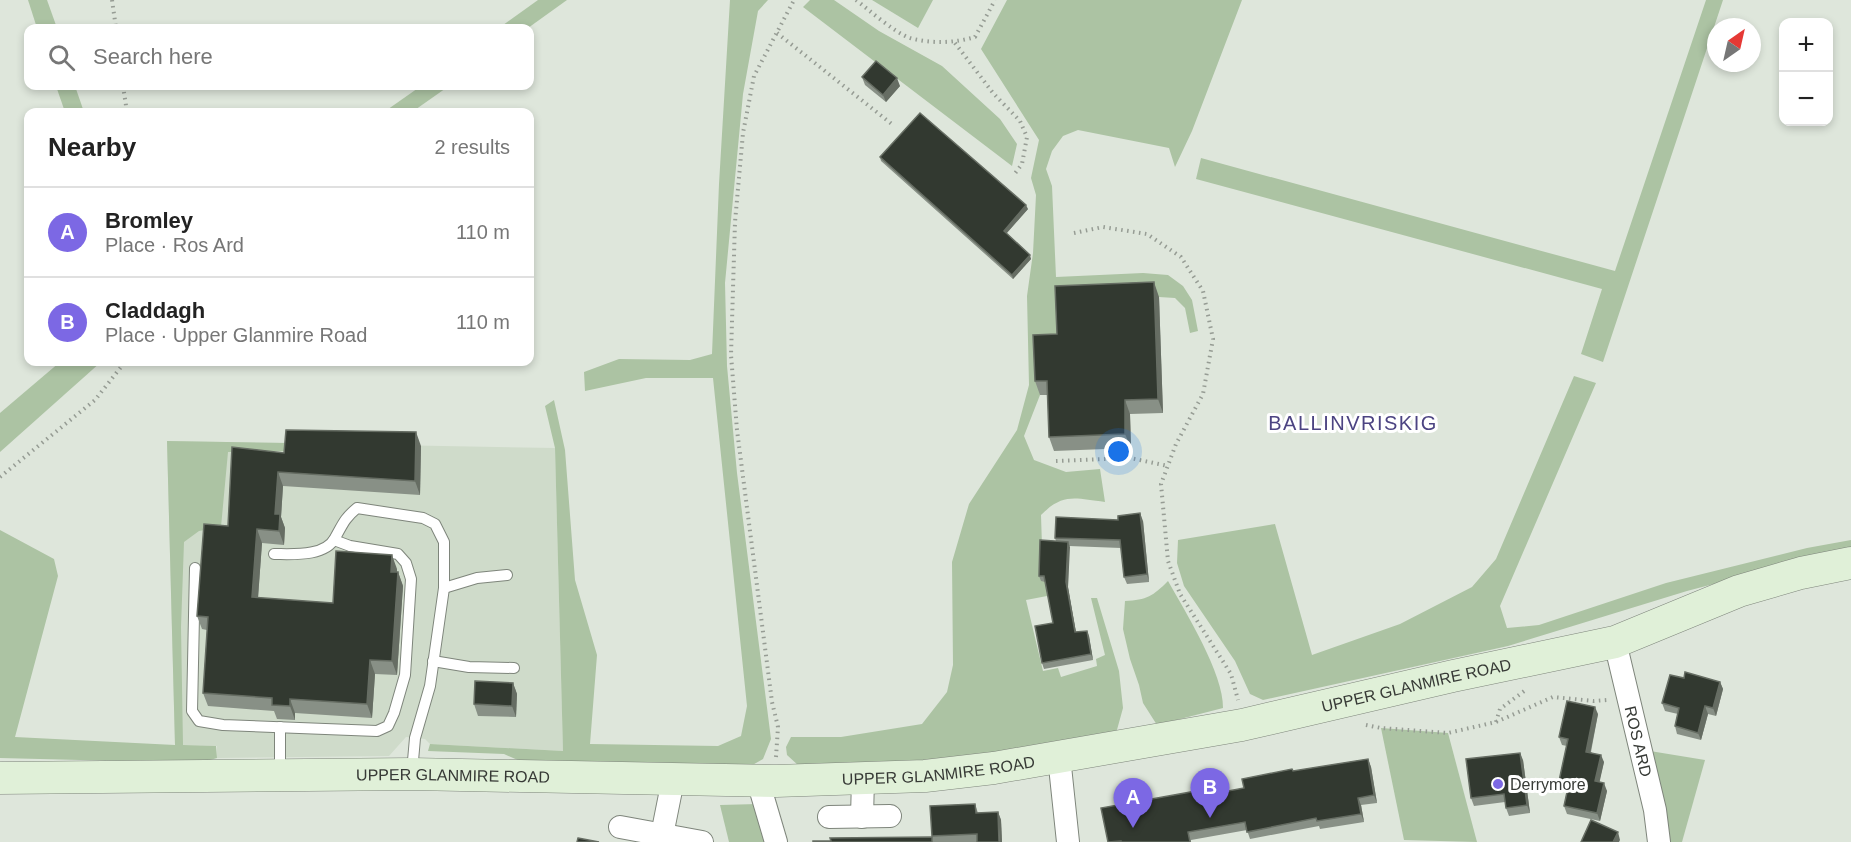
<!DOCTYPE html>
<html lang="en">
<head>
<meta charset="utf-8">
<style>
  body { margin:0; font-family:Helvetica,sans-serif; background:#f6f6f6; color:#222 }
  .controls { position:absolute; right:18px; top:18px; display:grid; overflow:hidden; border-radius:12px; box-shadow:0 3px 9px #0003 }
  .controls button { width:54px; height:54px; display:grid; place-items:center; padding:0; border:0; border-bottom:2px solid #e0e0e0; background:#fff; color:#222; font:30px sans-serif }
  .compass { position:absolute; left:1707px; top:18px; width:54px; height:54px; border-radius:50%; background:#fff; box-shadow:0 3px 9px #0003; rotate:34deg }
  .you { position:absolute; left:1119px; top:452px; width:21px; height:21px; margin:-15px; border:4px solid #fff; border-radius:50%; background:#1a73e8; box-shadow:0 0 0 9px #1a73e833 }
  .badge { display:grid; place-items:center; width:39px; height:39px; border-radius:50%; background:#7c68e4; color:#fff; font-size:20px; font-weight:700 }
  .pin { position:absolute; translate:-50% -50px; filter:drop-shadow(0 2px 3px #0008) }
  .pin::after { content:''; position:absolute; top:32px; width:21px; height:18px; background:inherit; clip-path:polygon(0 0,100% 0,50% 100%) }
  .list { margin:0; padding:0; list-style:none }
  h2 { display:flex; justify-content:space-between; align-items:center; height:78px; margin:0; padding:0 24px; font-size:26px }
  h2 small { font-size:20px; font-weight:400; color:#767676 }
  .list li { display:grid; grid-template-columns:39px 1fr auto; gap:18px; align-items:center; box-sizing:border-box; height:90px; padding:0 24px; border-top:2px solid #e0e0e0 }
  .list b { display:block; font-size:22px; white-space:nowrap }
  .list p { margin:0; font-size:20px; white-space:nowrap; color:#767676 }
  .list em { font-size:20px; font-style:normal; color:#767676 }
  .icon { flex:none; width:33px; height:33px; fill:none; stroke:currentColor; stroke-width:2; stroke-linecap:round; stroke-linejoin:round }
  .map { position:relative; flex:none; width:1851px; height:842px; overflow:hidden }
  .search { position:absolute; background:#fff; box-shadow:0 3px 9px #0003; left:24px; top:24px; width:510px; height:66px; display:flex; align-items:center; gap:15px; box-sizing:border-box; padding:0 21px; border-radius:12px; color:#767676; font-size:22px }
  .panel { position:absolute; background:#fff; box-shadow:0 3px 9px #0003; left:24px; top:108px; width:510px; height:258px; border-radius:12px }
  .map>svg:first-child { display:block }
  .built { fill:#cfdbca }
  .green { fill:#acc3a3 }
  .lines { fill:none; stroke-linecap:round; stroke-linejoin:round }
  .service-casing { stroke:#7e857b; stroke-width:12 }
  .minor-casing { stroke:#7e857b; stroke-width:24 }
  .secondary-casing { stroke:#7e857b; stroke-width:33 }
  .path { stroke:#969c94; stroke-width:4; stroke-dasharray:1.5 4.5; stroke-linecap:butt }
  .service { stroke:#fff; stroke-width:10 }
  .minor { stroke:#fff; stroke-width:22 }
  .secondary { stroke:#e0f0d8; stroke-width:32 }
  .wall { fill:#889086 }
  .shaded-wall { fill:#666d63 }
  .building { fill:#323930; stroke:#666d63; stroke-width:1.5 }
  .poi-dot { fill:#7c68e4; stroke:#fff; stroke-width:2 }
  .labels { text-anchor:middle; stroke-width:6; stroke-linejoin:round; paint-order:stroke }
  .street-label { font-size:16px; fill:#373a36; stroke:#fff }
  .poi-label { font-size:16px; fill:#373a36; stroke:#fff; text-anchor:start }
  .quarter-label { font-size:20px; letter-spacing:1.5px; fill:#4c4482; stroke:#fff }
</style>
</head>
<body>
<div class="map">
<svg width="1851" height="842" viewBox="0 0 1851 842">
  <rect width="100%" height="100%" fill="#dee6db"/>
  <path class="built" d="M167,441L555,448L563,751L430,744L425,739L406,737L389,756L217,758V746L175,745Z"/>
  <g class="green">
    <path d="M28,0H47L57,28H37Z"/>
    <path d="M538,0H567L528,28H499Z"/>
    <path d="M730,0H768L758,11L743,94L725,283L727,366L737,473L771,739L763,759L749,767L520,761L504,754L428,751L430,744L563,751L555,448L545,406L554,400L565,450L575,580L597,655L590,744L718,746L741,736L747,706L713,378H646L585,391L584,372L619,359L690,360L712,354L719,184Z"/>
    <path d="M810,0H834L879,31L942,66L1000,119L1017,144L1012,166L803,7Z"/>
    <path d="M872,0H933L918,28Z"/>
    <path d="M1007,0H1242L1192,131L1175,167L1169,148L1078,130L1063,136L1052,151L1046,169L1052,186L1056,277L1143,273L1168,275L1183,286L1192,300L1198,331L1190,333L1185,308L1175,298L1159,297L1062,349L1038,350L1040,395L1024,436L1034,460L1066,472L1100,469L1105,502C1076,499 1064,492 1041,515L1042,546L1068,583V592L1026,600L1043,671L1058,668L1061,677L1097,666L1096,659L1105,655L1091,598H1097L1119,671L1123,708L1115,737L905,764L799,766L787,755L786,747L791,737H841L922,724L947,692L953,665L952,562L969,504L1017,430L1029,385L1027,296L1033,253L1036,195L1031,178L1039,140L981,49Z"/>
    <path d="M1706,0H1723L1603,362L1581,354L1602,289L1196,179L1201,158L1615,271Z"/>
    <path d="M56,86H75L84,112H65Z"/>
    <path d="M421,86H449L412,112H384Z"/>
    <path d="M60,362H101L0,452V413Z"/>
    <path d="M1574,376L1596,383L1500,606L1507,628L1539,625L1666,583L1807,548L1851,540V551L1823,555L1687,591L1508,646L1263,700L1250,694L1235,661L1184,586L1177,563L1178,540L1275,524L1312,655L1400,624L1472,587L1496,559Z"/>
    <path d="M167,441L291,443L290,451L228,452L221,527L199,531L184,542L181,627L183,745L216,746L217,758L200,763L0,758V530L54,559L58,576L15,737L175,745Z"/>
    <path d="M1168,581C1185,611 1224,674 1223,708L1157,725L1143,703L1139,685L1130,659L1123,629L1125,601C1147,600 1153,596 1168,581Z"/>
    <path d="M1381,728L1448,733L1477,842L1404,840Z"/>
    <path d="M1650,751L1705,760L1682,842H1665Z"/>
    <path d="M758,804L770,842H729L720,805Z"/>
  </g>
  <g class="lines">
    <defs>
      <g id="service">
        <path d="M274,554C292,554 325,557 335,538C343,524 344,519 357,508L423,518L435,524L444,542V588L430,686L415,738L412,772"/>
        <path d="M195,568L192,711L199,721L223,725L377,731L388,726L394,713L405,675L411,579L406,563L398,554L350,546L334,540"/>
        <path d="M444,588L477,578L507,575"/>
        <path d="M433,661L469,667L514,668"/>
        <path d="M280,727V772"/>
      </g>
      <g id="minor">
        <path id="s1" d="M1615,642L1655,810L1659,842"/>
        <path d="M1059,757L1068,842"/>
        <path d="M758,781L776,842"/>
        <path d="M829,817L890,816"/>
        <path d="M862,817L863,779"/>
        <path d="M620,827L702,842"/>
        <path d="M662,835L673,780"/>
      </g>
      <g id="secondary">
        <path id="s2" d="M0,778L412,774L776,781L925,776L994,768L1242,725L1453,676L1615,642L1739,591L1801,573L1851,563"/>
      </g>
    </defs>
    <use href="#service" class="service-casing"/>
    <use href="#minor" class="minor-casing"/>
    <use href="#secondary" class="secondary-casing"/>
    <g class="path">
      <path d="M112,0L116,28"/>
      <path d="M856,0C869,10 895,33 910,38C931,44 955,43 975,37L995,0"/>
      <path d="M777,33L893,125"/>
      <path d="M955,43L993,93L1020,121L1027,137L1022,164L1013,176"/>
      <path d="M123,86L127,112"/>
      <path d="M1074,233L1103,227L1147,234L1181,257L1203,291L1213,339L1203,394L1176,444L1161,484L1168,561L1180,594L1231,674L1238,700"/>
      <path d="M1056,461L1130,458L1168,466"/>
      <path d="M0,477L95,400L125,362"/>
      <path d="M1496,722L1500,709L1527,689"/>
      <path d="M1366,725L1381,728L1448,733L1496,722L1553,697L1594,701L1607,700"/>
      <path d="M776,757L778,727L772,702L737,430L731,355L735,222L743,133L754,76L794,0"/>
    </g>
    <use href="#service" class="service"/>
    <use href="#minor" class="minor"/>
    <use href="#secondary" class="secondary"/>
  </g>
  <g class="wall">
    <path d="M862,77L900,86L886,102L865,85Z"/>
    <path d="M880,157L1028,209L1006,234L1031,259L1013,279L881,161Z"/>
    <path d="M1159,297L1163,413L1130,414L1131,448L1054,451L1049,437L1048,395H1040L1035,381L1057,334Z"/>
    <path d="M421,446L420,495L283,486L281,517L285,528L284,545L262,543L258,598L333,603L397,569V572H398L403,586L397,675L375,674L372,718L295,713V720L277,719L274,711L208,706L203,693L207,630L202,629L197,616L228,526L284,453Z"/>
    <path d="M1143,521L1149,582L1127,584L1124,577L1121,548L1069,546L1068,587L1076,632L1089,636L1093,660L1044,669L1042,663L1053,623L1045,582L1041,581L1039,576L1056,541L1055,538Z"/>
    <path d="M1684,678L1720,682L1723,689L1716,716L1708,714L1701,740L1677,734L1675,726L1678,714L1665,711L1662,703Z"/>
    <path d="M513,683L517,694L516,717L478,716L474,704Z"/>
    <path d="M1598,714L1591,752L1604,762L1599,782L1607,791L1600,821L1567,814L1564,806L1567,790L1562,789L1559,781L1567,746L1562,745L1559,737Z"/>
    <path d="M1368,759L1371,767L1377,803L1361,805L1364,822L1320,829L1319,826L1250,839L1247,830L1191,840V842H1108L1204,796L1244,788L1293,771Z"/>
    <path d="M1523,760L1530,813L1509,816L1506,808L1505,802L1474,806L1471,798Z"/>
    <path d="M975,804L978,813L998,812L1001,820L1002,842H813L932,837V836Z"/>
  </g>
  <g class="shaded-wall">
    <path d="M897,78L900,86L886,102L883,95Z"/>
    <path d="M1026,205L1028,209L1005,235L1004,231Z"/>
    <path d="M1030,255L1031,259L1013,279L1012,275Z"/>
    <path d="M1154,282L1159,297L1163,413L1158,399Z"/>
    <path d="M1125,400L1130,414L1131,448L1125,434Z"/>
    <path d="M416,432L421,446L420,495L415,481Z"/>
    <path d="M278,472L283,486L281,517L285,528L284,545L279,531L275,514Z"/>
    <path d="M1140,513L1143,521L1149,582L1147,574Z"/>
    <path d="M257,529L262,543L257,611L252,597Z"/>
    <path d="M1068,542L1070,547L1068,587L1077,638L1075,632L1066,582Z"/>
    <path d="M392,555L397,569L396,586L391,572Z"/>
    <path d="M398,572L403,586L397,675L392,661Z"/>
    <path d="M1087,631L1089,636L1093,660L1091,654Z"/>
    <path d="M370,660L375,674L372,718L367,704Z"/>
    <path d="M1720,682L1723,689L1716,716L1713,708Z"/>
    <path d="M513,683L517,694L516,717L512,706Z"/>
    <path d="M290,699L295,713V720L290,706Z"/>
    <path d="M1705,706L1708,714L1701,740L1698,733Z"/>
    <path d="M1595,707L1598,714L1589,759L1586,752Z"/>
    <path d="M1520,753L1523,760L1530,813L1527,805Z"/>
    <path d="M1601,755L1604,762L1598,789L1595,781Z"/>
    <path d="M1368,759L1371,767L1377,803L1374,795Z"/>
    <path d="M1604,783L1607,791L1600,821L1597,813Z"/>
    <path d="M1358,798L1361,805L1364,822L1361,814Z"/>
    <path d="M998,812L1001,820L1002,842H1000Z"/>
    <path d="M1618,832L1620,840L1619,842H1613Z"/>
  </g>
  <g class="building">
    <path d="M876,61L897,78L883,95L862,77Z"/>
    <path d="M920,113L1026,205L1004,231L1030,255L1012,275L880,157Z"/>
    <path d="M1154,282L1158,399L1125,400V434L1049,437L1047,381H1035L1033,335L1057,334L1055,286Z"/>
    <path d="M286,430L416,432L415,481L278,472L275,514H280L279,531L257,529L252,597L333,603L336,551L392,555L391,572H398L392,661L370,660L367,704L290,699V706L272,705V698L203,693L208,617L197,616L204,524L228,526L232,447L284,453Z"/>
    <path d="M1140,513L1147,574L1124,577L1120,540L1055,538L1056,517L1118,520V516Z"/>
    <path d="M1040,540L1068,542L1066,582L1075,632L1087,631L1091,654L1042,663L1035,626L1053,623L1044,576H1039Z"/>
    <path d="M1685,672L1720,682L1713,708L1705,706L1698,733L1675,726L1679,708L1662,703L1670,675L1684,678Z"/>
    <path d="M475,681L513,683L512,706L474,704Z"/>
    <path d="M1567,701L1595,707L1586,752L1601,755L1595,781L1604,783L1597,813L1564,806L1569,783L1559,781L1568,739L1559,737Z"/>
    <path d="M1520,753L1527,805L1506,808L1504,794L1471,798L1466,759Z"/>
    <path d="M1368,759L1374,795L1358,798L1361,814L1317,821L1316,818L1247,832L1245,822L1188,832L1190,842H1121V841L1108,842L1101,808L1202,790V796L1244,788L1242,779L1292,769L1293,771Z"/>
    <path d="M975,804L976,813L998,812L999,842H977V834L932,836L930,806Z"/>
    <path d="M1591,820L1618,832L1613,842H1581Z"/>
    <path d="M932,837V842H813V841H831L830,838Z"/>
    <path d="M578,838L599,842H577Z"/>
  </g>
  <circle class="poi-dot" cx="1498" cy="784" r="6"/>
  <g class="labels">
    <g class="street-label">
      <text dy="6" stroke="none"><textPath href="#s2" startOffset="1425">UPPER GLANMIRE ROAD</textPath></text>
      <text dy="6" stroke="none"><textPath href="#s1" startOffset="102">ROS ARD</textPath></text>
      <text dy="6" stroke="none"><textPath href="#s2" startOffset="939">UPPER GLANMIRE ROAD</textPath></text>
      <text dy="6" stroke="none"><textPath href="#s2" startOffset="453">UPPER GLANMIRE ROAD</textPath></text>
    </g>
    <g class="poi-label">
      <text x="1510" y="790">Derrymore</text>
    </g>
    <g class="quarter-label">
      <text x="1353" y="430">BALLINVRISKIG</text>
    </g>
  </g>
</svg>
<div class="controls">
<button>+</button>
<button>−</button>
</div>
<svg class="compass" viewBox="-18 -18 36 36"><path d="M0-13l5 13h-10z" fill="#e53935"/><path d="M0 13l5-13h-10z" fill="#767676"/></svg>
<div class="you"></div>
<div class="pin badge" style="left:1133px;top:828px">A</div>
<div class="pin badge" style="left:1210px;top:818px">B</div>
<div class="search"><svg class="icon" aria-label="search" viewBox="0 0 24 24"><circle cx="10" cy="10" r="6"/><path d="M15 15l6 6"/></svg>Search here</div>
<section class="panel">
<h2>Nearby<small>2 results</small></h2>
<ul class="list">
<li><span class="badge">A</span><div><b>Bromley</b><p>Place · Ros Ard</p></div><em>110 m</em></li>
<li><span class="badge">B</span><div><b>Claddagh</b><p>Place · Upper Glanmire Road</p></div><em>110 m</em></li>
</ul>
</section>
</div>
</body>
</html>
